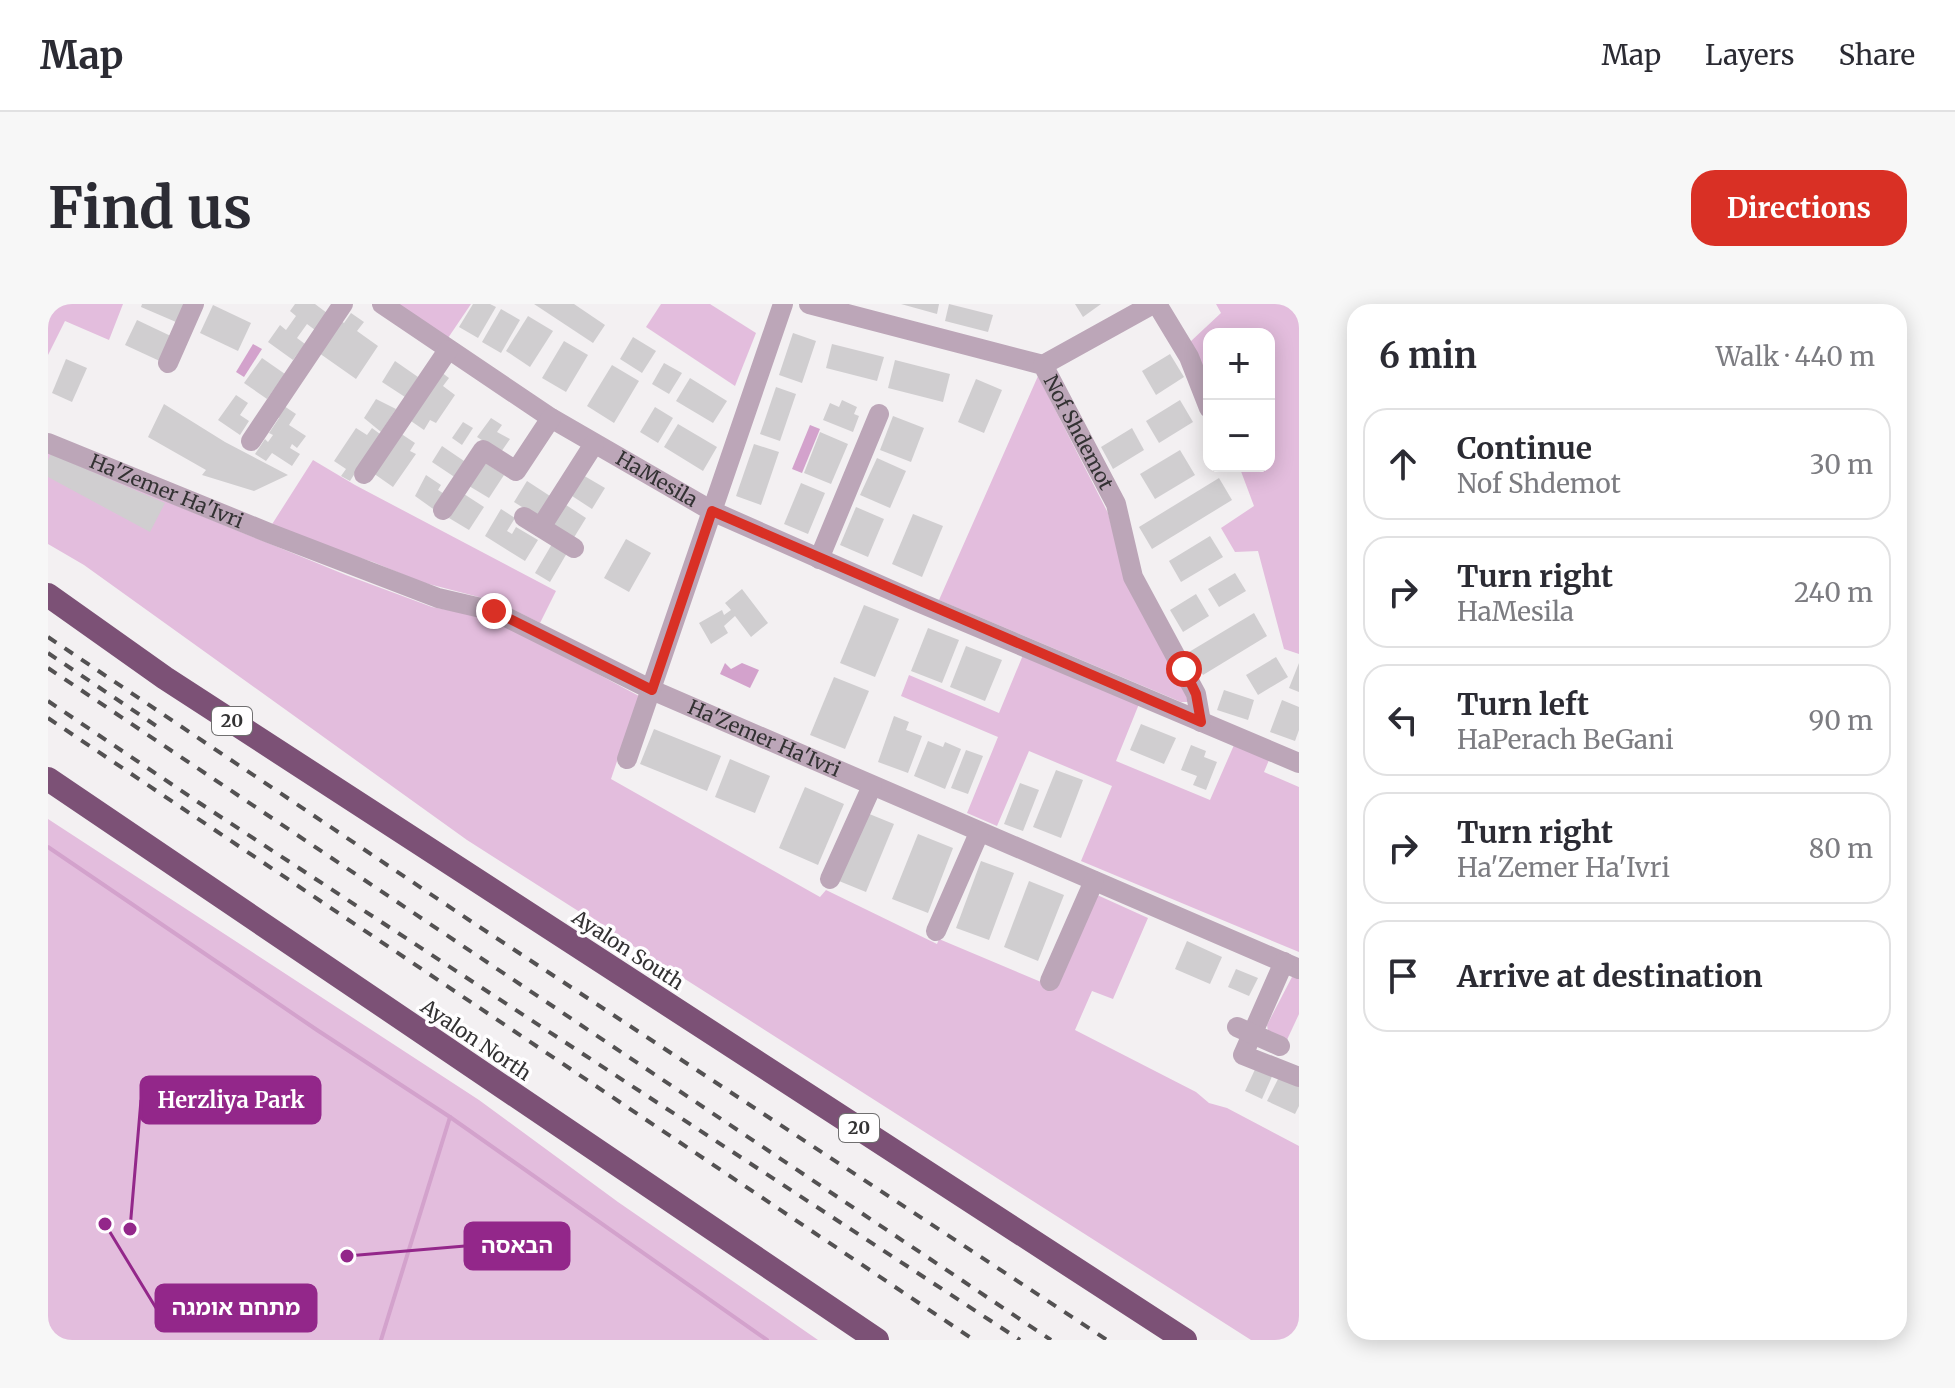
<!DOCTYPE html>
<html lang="en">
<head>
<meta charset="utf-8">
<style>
  body { margin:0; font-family:Merriweather,"Noto Sans Hebrew",serif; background:#f7f7f7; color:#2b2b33 }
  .controls { position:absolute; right:24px; top:24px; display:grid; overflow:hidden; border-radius:16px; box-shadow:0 4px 20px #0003 }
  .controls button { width:72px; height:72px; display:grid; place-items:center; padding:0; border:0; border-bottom:2px solid #e1e1e2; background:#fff; color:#2b2b33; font:40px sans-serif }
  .stop { position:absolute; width:24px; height:24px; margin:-18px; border:6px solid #d93025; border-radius:50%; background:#fff }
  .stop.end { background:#d93025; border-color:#fff; box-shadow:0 2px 8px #0008 }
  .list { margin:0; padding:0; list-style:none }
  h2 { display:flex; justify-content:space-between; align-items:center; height:104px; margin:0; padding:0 32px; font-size:34px }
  h2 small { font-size:26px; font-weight:400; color:#7c7c81 }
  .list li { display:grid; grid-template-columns:52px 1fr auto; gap:24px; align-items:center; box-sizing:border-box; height:112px; margin:0 16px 16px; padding:0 16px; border:2px solid #e1e1e2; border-radius:24px }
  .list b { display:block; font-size:30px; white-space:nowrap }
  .list p { margin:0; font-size:26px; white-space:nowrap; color:#7c7c81 }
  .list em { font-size:26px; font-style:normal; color:#7c7c81 }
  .icon { flex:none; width:44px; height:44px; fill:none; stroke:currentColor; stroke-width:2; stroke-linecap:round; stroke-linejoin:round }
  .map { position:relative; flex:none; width:1251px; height:1036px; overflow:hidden; border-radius:24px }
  header { display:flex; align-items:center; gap:48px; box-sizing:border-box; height:112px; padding:0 40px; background:#fff; border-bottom:2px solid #e1e1e2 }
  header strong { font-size:38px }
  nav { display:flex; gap:44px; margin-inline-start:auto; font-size:28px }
  .intro { display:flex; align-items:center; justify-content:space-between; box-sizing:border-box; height:192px; padding:0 48px }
  h1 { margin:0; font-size:56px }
  .button { padding:20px 36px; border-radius:24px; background:#d93025; color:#fff; font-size:28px; font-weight:700 }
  main { display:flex; gap:48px; padding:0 48px }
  aside { flex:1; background:#fff; border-radius:24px; box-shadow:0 4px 20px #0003 }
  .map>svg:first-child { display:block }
  .green { fill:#e3bddd }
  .water { fill:#d3a2cc }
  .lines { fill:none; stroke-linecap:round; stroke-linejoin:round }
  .stream { stroke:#d3a2cc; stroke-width:4 }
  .building { fill:#d0ced0 }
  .minor { stroke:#bca6b8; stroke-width:20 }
  .highway { stroke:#7c5176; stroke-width:24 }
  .rail { stroke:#535152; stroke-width:4; stroke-dasharray:10 10; stroke-linecap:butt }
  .route { stroke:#d93025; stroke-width:10 }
  .labels { text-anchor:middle; stroke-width:7; stroke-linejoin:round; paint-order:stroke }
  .shield { fill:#fffeff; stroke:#706f70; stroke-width:2 }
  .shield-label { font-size:18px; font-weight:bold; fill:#333233 }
  .street-label { font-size:20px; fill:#333233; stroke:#fffeff }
  .leader { fill:none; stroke:#93278a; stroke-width:3 }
  .callout-dot { fill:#93278a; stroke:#fffeff; stroke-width:3 }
  .callout { fill:#93278a; stroke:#93278a; stroke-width:3 }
  .callout-label { font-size:22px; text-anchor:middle; font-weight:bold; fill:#fff }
</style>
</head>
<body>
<header>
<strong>Map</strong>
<nav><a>Map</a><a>Layers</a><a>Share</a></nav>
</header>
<div class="intro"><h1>Find us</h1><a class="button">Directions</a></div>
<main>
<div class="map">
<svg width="1251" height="1036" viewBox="0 0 1251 1036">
  <rect width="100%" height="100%" fill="#f3f0f2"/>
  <g class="green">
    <path d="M0,0H75L61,36L17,17L0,51Z"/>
    <path d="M348,0H423L398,37Z"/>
    <path d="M613,0H662L708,29L687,82L598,23Z"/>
    <path d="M1168,0H1251V350L1236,345L1210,247L1187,248L1173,224L1206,202L1191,162H1221V30H1161V86L1142,38L1173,9Z"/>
    <path d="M990,72L1060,209L1078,276L1133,369L1140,398H1133L891,296Z"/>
    <path d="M0,149L298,271L384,303L427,311L460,322L591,392L563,475L772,593L778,586L889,640L891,635L1005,683L1047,590L1100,614L1065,695L1044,687L1027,726L1148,788L1161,799L1179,804L1251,842V1036H1203L419,536L36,261L0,240Z"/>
    <path d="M265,156L307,181L508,287L492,319L450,298L373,278L325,258L221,225Z"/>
    <path d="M975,351L1091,400L1068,457L1162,496L1186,441L1221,456L1216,468L1251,483V648L1033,557L1064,482L981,447L949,522L919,509L950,433L853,392L861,371L951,409Z"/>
    <path d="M0,515L431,796L570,898L770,1036H0Z"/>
    <path d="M1245,671H1251V710L1238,738L1220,727L1219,721Z"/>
  </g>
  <g class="water">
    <path d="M205,40L214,45L196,73L188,68Z"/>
    <path d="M762,121L772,125L754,169L744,165Z"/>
    <path d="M677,359L683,365L694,359L711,366L702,384L672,370Z"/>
  </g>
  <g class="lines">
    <g class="stream">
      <path d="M0,543L269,726L402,813L719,1036"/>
      <path d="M333,1036L402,813"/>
    </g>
  </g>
  <g class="building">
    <path d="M94,0H136L128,18L93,3Z"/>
    <path d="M247,0H267L279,9L267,26L259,20L249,34L257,40L245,56L220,38L232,21L238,26L248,12L242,7Z"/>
    <path d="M425,0H442L448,3L430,34L411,23Z"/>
    <path d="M486,0H526L557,21L545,39Z"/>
    <path d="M853,0H891L889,10Z"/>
    <path d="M901,0L945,11L940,28L897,17Z"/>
    <path d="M1027,0H1053L1035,13Z"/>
    <path d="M165,1L203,19L190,47L152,29Z"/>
    <path d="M453,5L472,16L453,49L434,38Z"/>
    <path d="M303,9L316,18L309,27L330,42L308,75L271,49L293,17L296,19Z"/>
    <path d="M480,12L505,27L482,63L458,47Z"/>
    <path d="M89,16L127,34L116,59L77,41Z"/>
    <path d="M745,29L768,37L754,79L731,71Z"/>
    <path d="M585,33L608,47L594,69L572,55Z"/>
    <path d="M516,37L540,51L518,88L494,74Z"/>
    <path d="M784,40L836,53L829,77L778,64Z"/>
    <path d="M1122,50L1136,73L1108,91L1094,67Z"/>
    <path d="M214,54L237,70L219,95L196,79Z"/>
    <path d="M18,55L39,64L24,98L4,89Z"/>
    <path d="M847,56L902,70L895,98L840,84Z"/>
    <path d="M347,57L370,73L357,93L334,78Z"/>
    <path d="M616,59L634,69L621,90L604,80Z"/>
    <path d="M564,61L591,77L566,119L539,102Z"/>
    <path d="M393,68L401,74L395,82L407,91L388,119L382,116L376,126L360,115Z"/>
    <path d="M642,74L679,97L665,119L628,97Z"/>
    <path d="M928,75L954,86L936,129L910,118Z"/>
    <path d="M728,83L748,90L732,137L712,130Z"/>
    <path d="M188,91L200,99L192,111L201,117L192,131L170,116Z"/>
    <path d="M328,95L348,105L333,128L316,114Z"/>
    <path d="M794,96L809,103L806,110L811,112L805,128L775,116L782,99L791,103Z"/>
    <path d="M1132,96L1145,118L1111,139L1098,117Z"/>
    <path d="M116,100L177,138L240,171L206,187L154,171L158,166L100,133Z"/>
    <path d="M236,102L248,110L241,121L258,132L249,144L244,140L242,144L252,150L244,162L224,149L218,157L207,150L217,135L220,138L225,131L221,129L231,114L229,112Z"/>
    <path d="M607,103L625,114L610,139L592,128Z"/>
    <path d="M845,112L876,124L863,158L832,146Z"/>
    <path d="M443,114L454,121L449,128L462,135L453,148L429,133Z"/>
    <path d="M415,118L425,124L414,141L404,134Z"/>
    <path d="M630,120L669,143L655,167L616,143Z"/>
    <path d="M308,124L319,131L324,124L332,130L302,177L293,172L298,165L286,157Z"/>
    <path d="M1084,124L1096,146L1065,165L1053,143Z"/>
    <path d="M772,128L800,140L783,180L756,169Z"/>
    <path d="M352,129L367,139L362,147L368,150L345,183L325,169Z"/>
    <path d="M706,140L731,148L713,201L688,192Z"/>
    <path d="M394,142L419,159L408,174L384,158Z"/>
    <path d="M1132,146L1147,171L1107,195L1092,170Z"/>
    <path d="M3,150L117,199L102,228L0,173V156Z"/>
    <path d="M829,154L858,167L842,204L812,191Z"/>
    <path d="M436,158L456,171L441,194L421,182Z"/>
    <path d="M533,170L557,184L544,205L521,190Z"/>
    <path d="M378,171L393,181L390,186L398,191L388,207L367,192Z"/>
    <path d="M1171,174L1184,196L1104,245L1091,223Z"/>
    <path d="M479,177L502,192L490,213L466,198Z"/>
    <path d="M753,179L777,189L760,230L736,220Z"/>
    <path d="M416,190L436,203L421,226L401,214Z"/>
    <path d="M515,199L538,214L525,235L502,220Z"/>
    <path d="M808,203L836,215L820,253L792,241Z"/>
    <path d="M453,205L467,214L459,227L464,230L468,223L490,236L477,257L437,232Z"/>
    <path d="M865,210L895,222L874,273L844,260Z"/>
    <path d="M1162,232L1175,253L1133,278L1121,257Z"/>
    <path d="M578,235L603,249L581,288L556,274Z"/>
    <path d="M504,240L519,249L502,278L487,269Z"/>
    <path d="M1187,269L1198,287L1171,303L1160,285Z"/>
    <path d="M694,285L720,319L703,333L687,312L676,322L680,329L663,340L651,319L674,306L676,311L683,306L677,299Z"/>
    <path d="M1148,290L1161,312L1135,328L1122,306Z"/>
    <path d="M816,301L851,315L827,373L792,359Z"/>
    <path d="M1206,309L1219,332L1155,371L1141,348Z"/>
    <path d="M880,324L911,336L894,379L863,367Z"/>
    <path d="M918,342L954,356L937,397L902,383Z"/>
    <path d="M1228,353L1240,373L1210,391L1198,371Z"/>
    <path d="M1251,359V388L1241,384Z"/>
    <path d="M786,373L821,387L797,445L762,431Z"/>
    <path d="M1176,386L1206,396L1200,416L1169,406Z"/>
    <path d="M1234,396L1251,403V426L1247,437L1222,428Z"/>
    <path d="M846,412L861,418L858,426L874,432L860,469L830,458Z"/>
    <path d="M1093,420L1128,434L1116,460L1082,446Z"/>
    <path d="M606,425L673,452L659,487L592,460Z"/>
    <path d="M880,437L895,443L897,438L913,445L897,485L866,472Z"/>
    <path d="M1143,441L1158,447L1156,453L1169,458L1158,486L1145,481L1149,472L1133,466Z"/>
    <path d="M918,446L935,452L920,490L903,484Z"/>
    <path d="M682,455L722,472L707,509L667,493Z"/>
    <path d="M1008,466L1035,476L1013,534L985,523Z"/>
    <path d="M972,479L991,486L975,527L956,520Z"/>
    <path d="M757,483L796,500L770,561L731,544Z"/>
    <path d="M814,507L846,520L818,588L786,575Z"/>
    <path d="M870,530L905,544L880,609L844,595Z"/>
    <path d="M933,557L966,569L941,636L908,624Z"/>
    <path d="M981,577L1016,591L990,657L956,643Z"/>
    <path d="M1139,637L1174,653L1162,680L1127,665Z"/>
    <path d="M1188,665L1210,674L1201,692L1180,683Z"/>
    <path d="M1209,761L1226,768L1214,795L1197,787Z"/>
    <path d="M1234,767L1251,775V802L1247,810L1219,797Z"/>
  </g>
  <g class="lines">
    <g class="minor">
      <path id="s1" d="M334,0L503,114L664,207L863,295L1251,459"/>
      <path id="s2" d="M761,0L995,61L1068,200L1085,273L1148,390L1153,418"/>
      <path d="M1109,0L1141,53L1161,104"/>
      <path d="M120,59L146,0"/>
      <path d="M995,61L1105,0"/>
      <path d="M203,137L295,0"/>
      <path id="s3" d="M0,139L221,229L390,294L446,307L604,386L1251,665"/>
      <path d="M316,170L400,46"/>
      <path d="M395,206L435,146L468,167L503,114"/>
      <path d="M476,213L526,244"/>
      <path d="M493,223L546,140"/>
      <path d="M771,255L831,110"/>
      <path d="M579,455L735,0"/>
      <path d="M782,575L824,482"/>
      <path d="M888,627L931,529"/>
      <path d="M1236,658L1195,751L1251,773"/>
      <path d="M1002,677L1046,577"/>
      <path d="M1189,723L1232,742"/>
    </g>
    <g class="highway">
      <path d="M0,291L117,374L1137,1036"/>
      <path d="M0,475L829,1036"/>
    </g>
    <g class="rail">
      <path d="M0,333L424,618L1059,1036"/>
      <path d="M0,349L110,423"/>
      <path d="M0,364L1003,1036"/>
      <path d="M0,397L150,498L972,1036"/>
      <path d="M0,414L926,1036"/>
    </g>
  </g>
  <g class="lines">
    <path class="route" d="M446,307L604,386L664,207L1153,418L1148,390L1136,365"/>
  </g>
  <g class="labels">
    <g class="shield">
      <rect x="164" y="403" width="40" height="28" rx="6"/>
      <rect x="791" y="810" width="40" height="28" rx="6"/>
    </g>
    <g class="shield-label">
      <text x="184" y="423">20</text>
      <text x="811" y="830">20</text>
    </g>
    <g class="street-label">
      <text dy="7" stroke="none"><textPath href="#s2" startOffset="318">Nof Shdemot</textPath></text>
      <text dy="7" stroke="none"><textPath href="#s1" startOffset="326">HaMesila</textPath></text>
      <text dy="7" stroke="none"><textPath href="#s3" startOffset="128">Ha'Zemer Ha'Ivri</textPath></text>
      <text dy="7" stroke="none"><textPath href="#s3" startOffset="776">Ha'Zemer Ha'Ivri</textPath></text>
      <text transform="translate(580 646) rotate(33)" y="7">Ayalon South</text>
      <text transform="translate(428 736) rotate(34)" y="7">Ayalon North</text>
    </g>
  </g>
  <path class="leader" d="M82 925L93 796M299 952L417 942M57 920L108 1004"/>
  <g class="callout-dot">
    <circle cx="82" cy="925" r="8"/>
    <circle cx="299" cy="952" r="8"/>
    <circle cx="57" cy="920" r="8"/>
  </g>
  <g class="callout">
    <rect x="93" y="773" width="179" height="46" rx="8"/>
    <rect x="417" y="919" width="104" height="46" rx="8"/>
    <rect x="108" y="981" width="160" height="46" rx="8"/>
  </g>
  <g class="callout-label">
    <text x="183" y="804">Herzliya Park</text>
    <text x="469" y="949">הבאסה</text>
    <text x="188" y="1011">מתחם אומגה</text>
  </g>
</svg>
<div class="controls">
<button>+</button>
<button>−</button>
</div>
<div class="stop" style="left:1136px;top:365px"></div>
<div class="stop end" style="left:446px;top:307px"></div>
</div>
<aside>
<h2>6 min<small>Walk · 440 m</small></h2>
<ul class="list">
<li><svg class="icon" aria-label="ahead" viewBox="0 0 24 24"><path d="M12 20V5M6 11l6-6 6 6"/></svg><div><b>Continue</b><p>Nof Shdemot</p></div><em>30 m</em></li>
<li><svg class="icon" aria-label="right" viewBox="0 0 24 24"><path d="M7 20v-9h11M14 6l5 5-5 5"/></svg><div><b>Turn right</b><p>HaMesila</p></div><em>240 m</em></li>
<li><svg class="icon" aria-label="left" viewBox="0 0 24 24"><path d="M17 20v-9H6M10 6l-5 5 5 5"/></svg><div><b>Turn left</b><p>HaPerach BeGani</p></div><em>90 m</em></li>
<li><svg class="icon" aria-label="right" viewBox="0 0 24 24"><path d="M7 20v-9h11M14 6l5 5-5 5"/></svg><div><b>Turn right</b><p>Ha'Zemer Ha'Ivri</p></div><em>80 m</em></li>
<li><svg class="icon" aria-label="arrive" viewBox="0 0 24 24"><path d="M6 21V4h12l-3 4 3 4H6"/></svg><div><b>Arrive at destination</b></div></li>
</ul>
</aside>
</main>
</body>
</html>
